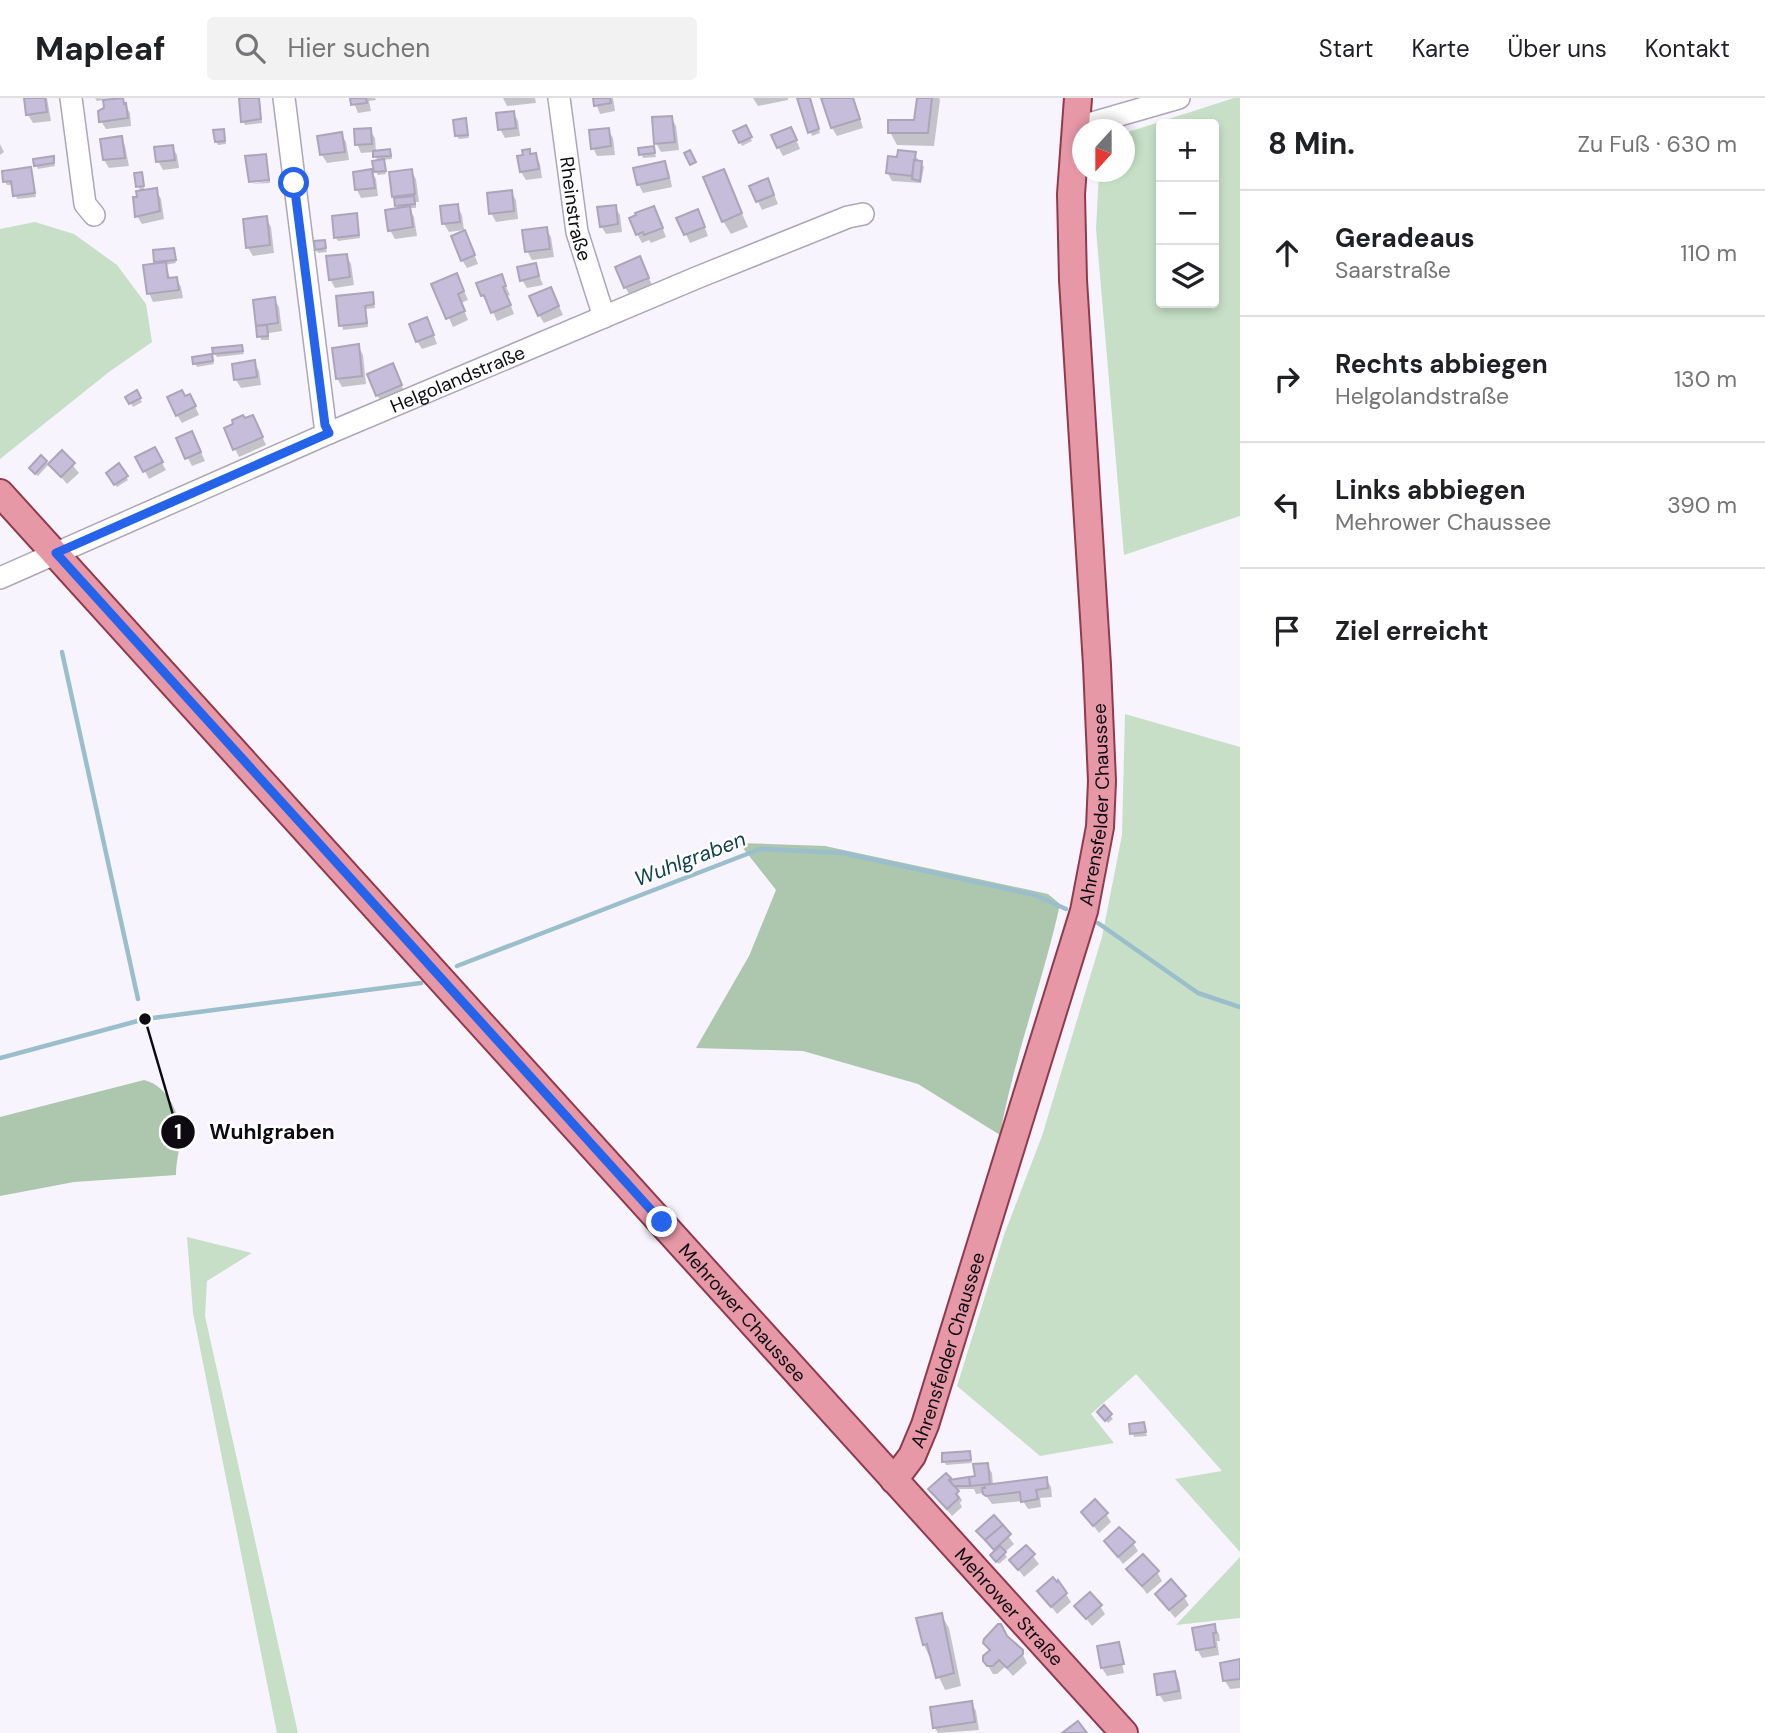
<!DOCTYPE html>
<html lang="de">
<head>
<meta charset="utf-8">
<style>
  body { margin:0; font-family:"DM Sans",sans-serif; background:#f2f2f2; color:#202124 }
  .controls { position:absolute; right:21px; top:21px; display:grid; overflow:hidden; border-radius:7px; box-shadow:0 4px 10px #0003 }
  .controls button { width:63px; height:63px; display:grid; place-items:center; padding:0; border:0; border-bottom:2px solid #e0e0e0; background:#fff; color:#202124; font:35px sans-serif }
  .compass { position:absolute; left:1072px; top:21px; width:63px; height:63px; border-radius:50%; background:#fff; box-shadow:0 4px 10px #0003; rotate:201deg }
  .stop { position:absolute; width:21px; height:21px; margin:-16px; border:5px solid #2563eb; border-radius:50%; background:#fff }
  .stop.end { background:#2563eb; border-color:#fff; box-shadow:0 2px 7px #0008 }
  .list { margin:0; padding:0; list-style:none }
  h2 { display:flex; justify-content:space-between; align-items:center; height:91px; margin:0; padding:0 28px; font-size:30px }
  h2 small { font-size:23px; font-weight:400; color:#757577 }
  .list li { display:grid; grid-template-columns:46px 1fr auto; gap:21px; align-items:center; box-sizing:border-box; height:126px; padding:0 28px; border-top:2px solid #e0e0e0 }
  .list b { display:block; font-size:26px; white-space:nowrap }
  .list p { margin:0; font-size:23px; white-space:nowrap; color:#757577 }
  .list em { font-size:23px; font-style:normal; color:#757577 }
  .icon { flex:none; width:38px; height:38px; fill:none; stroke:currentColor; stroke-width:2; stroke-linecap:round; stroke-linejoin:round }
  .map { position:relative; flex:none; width:1240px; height:1635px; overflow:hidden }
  header { display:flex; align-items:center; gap:42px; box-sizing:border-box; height:98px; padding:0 35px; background:#fff; border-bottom:2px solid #e0e0e0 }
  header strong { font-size:33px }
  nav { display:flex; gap:38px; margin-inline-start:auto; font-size:24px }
  .search { width:490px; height:63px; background:#f2f2f2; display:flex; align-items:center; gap:18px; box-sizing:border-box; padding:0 24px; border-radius:7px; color:#757577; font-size:26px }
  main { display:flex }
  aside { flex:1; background:#fff }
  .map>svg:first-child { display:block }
  .green { fill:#c7dfc7; fill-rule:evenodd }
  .forest { fill:#adc6ae }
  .shadow { fill:#0003 }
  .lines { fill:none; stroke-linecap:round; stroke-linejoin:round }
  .stream { stroke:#9bbecc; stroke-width:4.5 }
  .building { fill:#c6bdda; stroke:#aca5b9; stroke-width:2 }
  .minor-casing { stroke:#aca6ba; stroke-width:24 }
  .major-casing { stroke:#903a4d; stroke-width:30 }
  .minor { stroke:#fff; stroke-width:21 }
  .major { stroke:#e698a7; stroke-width:26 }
  .route { stroke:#2563eb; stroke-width:9 }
  .labels { text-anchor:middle; stroke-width:5; stroke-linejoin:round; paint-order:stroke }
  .street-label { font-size:19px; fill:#0d0b11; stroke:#fff }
  .water-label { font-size:21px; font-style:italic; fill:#114253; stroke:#fff }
  .leader { fill:none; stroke:#0d0b11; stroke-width:2.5 }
  .callout-dot { fill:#0d0b11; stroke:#fff; stroke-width:2.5 }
  .mark-label { font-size:21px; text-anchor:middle; font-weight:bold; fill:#fff }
  .callout-label { font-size:21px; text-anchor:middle; font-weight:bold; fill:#0d0b11; stroke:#fff; stroke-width:5; stroke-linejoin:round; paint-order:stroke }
</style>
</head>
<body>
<header>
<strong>Mapleaf</strong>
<div class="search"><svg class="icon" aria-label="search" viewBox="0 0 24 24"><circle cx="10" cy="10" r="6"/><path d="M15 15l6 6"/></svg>Hier suchen</div>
<nav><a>Start</a><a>Karte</a><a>Über uns</a><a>Kontakt</a></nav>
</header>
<main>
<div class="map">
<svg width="1240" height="1635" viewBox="0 0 1240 1635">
  <rect width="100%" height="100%" fill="#f7f4fd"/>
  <g class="green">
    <path d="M1234,0H1240V418L1124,457L1096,131L1099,74H1124L1125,35ZM1214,26V205H1161V26Z"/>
    <path d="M35,124L74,136L117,167L146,206L152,244L109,274L0,361V131Z"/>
    <path d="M1125,616L1240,649V1454L1175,1381L1222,1373L1136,1276L1091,1316L1114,1345L1040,1358L957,1288L1004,1137L1042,1038L1102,839L1122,737Z"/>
    <path d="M187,1139L252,1155L207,1183L205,1218L298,1635H277L193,1215Z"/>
    <path d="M1240,1459V1520L1176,1527Z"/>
  </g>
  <g class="forest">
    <path d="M739,745L825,748L1048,796L1060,806C1043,884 1014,959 1000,1037L918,986L803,953L696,950L749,858L776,792Z"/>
    <path d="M144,982C169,988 182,1019 180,1044C179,1055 176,1064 176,1077L74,1084L0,1098V1019Z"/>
  </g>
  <g class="shadow">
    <path d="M25,0H47L51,23L33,25L28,17Z"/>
    <path d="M95,0L122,2L130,15L131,28L106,31L101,23L106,11L104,2L97,3Z"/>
    <path d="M253,0H258L260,3L262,25L245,27L243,23Z"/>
    <path d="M352,0H375L376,2L369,3L371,13L358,15Z"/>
    <path d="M503,0H535L536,5L507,8Z"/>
    <path d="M594,0H613L615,13L600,16Z"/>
    <path d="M753,0H788V2L758,8Z"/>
    <path d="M799,0H809L820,35L812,38Z"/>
    <path d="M825,0H854L863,30L837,38L832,30Z"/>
    <path d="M918,0H939L940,2L934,48L897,47L890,34L915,23Z"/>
    <path d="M513,14L518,23L520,38L505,40L500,31Z"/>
    <path d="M671,19L676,28L679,52L661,54L656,45Z"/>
    <path d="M465,22L469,40L459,41L457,38Z"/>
    <path d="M745,30L752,43L742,48L736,34Z"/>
    <path d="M370,32L375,40L376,54L389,53L391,56L392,61L382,62L386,76L378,77L376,74L378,64L374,54L361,55L357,46Z"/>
    <path d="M608,32L613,40L615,57L597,58L593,50Z"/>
    <path d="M223,33L226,46L218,47L216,44Z"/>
    <path d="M341,36L346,44L349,62L327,65L322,57Z"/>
    <path d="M121,39L125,48L129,68L109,70L104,62Z"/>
    <path d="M795,39L800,51L783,58L778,49Z"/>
    <path d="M0,46L4,54L0,57V67Z"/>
    <path d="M172,49L177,57L179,70L163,72L158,63Z"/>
    <path d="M653,50L656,59L643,60L640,52Z"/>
    <path d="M529,53L531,58L536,57L540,66L542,80L526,82L521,74Z"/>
    <path d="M914,56L924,69L921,85L892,83L887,74L898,61Z"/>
    <path d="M53,60L55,68L38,71L36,67Z"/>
    <path d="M664,65L669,74L672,89L643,95L639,87L635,71Z"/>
    <path d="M30,71L36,99L17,101L13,87H7L5,84Z"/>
    <path d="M371,73L376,81L378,98L361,100L357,92Z"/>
    <path d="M411,73L416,81L419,104H416V110H409L414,119L417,138L395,141L390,132L399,112L394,98Z"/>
    <path d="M723,73L748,129L731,136L723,123Z"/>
    <path d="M141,76L145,94L156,92L161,101L164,121L142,126L137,118L141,94L138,88Z"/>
    <path d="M270,83V85L251,86Z"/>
    <path d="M751,89L772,91L778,106L762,112Z"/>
    <path d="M511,94L516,102L518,121L496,124L491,115Z"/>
    <path d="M457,108L462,117L464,132L449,134L444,126Z"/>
    <path d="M615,109L620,117L622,134L606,136L601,128Z"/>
    <path d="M356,117L360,140L338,143L336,140Z"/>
    <path d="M658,118L666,139L651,145L649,142L642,145L637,136Z"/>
    <path d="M266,120L271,129L274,155L253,158L248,150Z"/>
    <path d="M679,121L702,122L708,138L690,145Z"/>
    <path d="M546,131L551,139L554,159L532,162L527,153Z"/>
    <path d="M469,143L478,166L467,170L462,162Z"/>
    <path d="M324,144L327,154L318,155L316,151Z"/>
    <path d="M173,152L176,165L165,167L171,182L176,181L181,189L183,200L153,204L149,195L158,167L156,164Z"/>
    <path d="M346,157L351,166L354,187L335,190L330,181Z"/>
    <path d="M640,160L653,189L630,198L625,189Z"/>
    <path d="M535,167L543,187L527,190L522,182Z"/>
    <path d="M501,178L510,197L507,198L514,216L497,223L489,205L487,206L482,197Z"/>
    <path d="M461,186L468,202L461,205L468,222L453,229L434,187Z"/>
    <path d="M372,196L375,210L366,211L368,229L343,232L338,200Z"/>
    <path d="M555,199L563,217L544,225L539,217Z"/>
    <path d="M274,201L279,209L282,233L269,235V242H261L255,203Z"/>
    <path d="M431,230L437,246L422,251L417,243Z"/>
    <path d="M358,248L363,257L366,286L342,289L337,280Z"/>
    <path d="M241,249L244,256L217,259L215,256Z"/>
    <path d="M211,258L214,266L197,269L195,265Z"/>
    <path d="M254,264L259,273L261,287L241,290L236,282L234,267Z"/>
    <path d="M397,276L405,296L382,305L377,297Z"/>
    <path d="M136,295L142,304L133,309L127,299Z"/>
    <path d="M184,300L194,306L199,317L182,325L177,317Z"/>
    <path d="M235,326L257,327L266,347L239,359L235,351Z"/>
    <path d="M178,341L196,343L205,363L192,368Z"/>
    <path d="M154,351L166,372L149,381L138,360Z"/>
    <path d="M62,354L79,375L67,386L50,366Z"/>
    <path d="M46,364L48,367L38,378L33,374Z"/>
    <path d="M119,368L128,382L117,389L108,375Z"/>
    <path d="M1104,1310L1113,1321L1108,1325L1101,1318Z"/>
    <path d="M1143,1326L1147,1338L1134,1339L1131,1328Z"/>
    <path d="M969,1355L972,1365L946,1367L944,1363Z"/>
    <path d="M987,1367L992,1375L993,1387L1046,1381L1051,1389L1052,1399L1040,1400L1041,1409L1028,1411L1023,1403L992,1406L984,1395L976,1396L974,1391H954L962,1402L960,1405L962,1409L952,1418L930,1391L946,1377L951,1384L977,1380Z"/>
    <path d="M1083,1414L1106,1416L1111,1424L1099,1435Z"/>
    <path d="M994,1420L1014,1446L1004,1455L1007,1459L999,1466L994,1461L995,1454L979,1433Z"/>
    <path d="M1106,1444L1133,1445L1138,1453L1123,1466Z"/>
    <path d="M1026,1449L1039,1466L1024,1479L1011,1462Z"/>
    <path d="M1128,1471L1157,1474L1162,1483L1147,1496Z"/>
    <path d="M1039,1493L1066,1496L1071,1504L1057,1516Z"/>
    <path d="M1157,1497L1184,1499L1189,1507L1175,1520Z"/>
    <path d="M1077,1508H1100L1105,1516L1092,1528Z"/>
    <path d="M941,1517L949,1530L961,1588L945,1592L924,1547Z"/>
    <path d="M1214,1528L1219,1536L1220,1543H1217L1219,1557L1202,1560L1197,1551Z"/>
    <path d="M1007,1541L1021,1553L1027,1565L1013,1578L1005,1569L997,1576H993L985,1563L990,1554L985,1545Z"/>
    <path d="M1118,1546L1122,1552H1119L1124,1575L1107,1578L1102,1570Z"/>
    <path d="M1240,1563V1590L1230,1591L1225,1583L1222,1566Z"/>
    <path d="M1174,1574L1179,1583L1182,1601L1164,1604L1159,1596Z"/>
    <path d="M971,1605L976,1613L979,1632L938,1635L935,1630L932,1610Z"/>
  </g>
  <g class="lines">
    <g class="stream">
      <path d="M62,554L138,901"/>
      <path d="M1098,825L1198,895L1240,909"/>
      <path d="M457,868L760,751L843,755L1035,797L1066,811"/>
      <path d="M0,960L145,921L421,885"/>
    </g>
  </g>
  <g class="building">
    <path d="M24,0H45L47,14L26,17Z"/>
    <path d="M123,0L124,6L126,5L128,20L99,24L98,13L104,10L103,2Z"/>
    <path d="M239,0H259L261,21L241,24Z"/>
    <path d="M350,0H366L367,5L351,7Z"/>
    <path d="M593,0H610L611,5L594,8Z"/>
    <path d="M797,0H810L819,31L808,35Z"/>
    <path d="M821,0H853L860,21L831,30Z"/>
    <path d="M917,0H932L928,35H888V22H914Z"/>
    <path d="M514,13L516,30L498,32L496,15Z"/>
    <path d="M672,18L675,44L654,46L652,19Z"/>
    <path d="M466,20L468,37L455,38L453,22Z"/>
    <path d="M746,27L752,39L739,45L733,33Z"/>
    <path d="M791,29L797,42L777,50L771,37Z"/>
    <path d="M371,30L372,46L355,47L354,31Z"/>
    <path d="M609,30L611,48L591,51L589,32Z"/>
    <path d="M224,31L225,43L215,44L213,32Z"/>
    <path d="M342,34L345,54L320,57L317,38Z"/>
    <path d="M122,38L125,60L103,62L100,41Z"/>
    <path d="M173,47L175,62L156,64L154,49Z"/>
    <path d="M654,48L655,55L639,57L638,50Z"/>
    <path d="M390,51L391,58L373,59V53Z"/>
    <path d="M530,51V56L536,55L539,71L520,74L517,58L523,57L522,52Z"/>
    <path d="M690,52L696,64L690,67L684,55Z"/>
    <path d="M898,52L916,54L912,78L886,75L888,58L897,59Z"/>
    <path d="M266,56L269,82L249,84L245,58Z"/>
    <path d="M54,58V65L34,68L33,61Z"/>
    <path d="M384,61L386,73L374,74L372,63Z"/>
    <path d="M914,62L922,63L920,83L912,81Z"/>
    <path d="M665,63L669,80L637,87L633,70Z"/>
    <path d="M31,69L35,95L13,98L11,83L3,84L2,73Z"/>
    <path d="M372,71L375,90L355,92L353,74Z"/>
    <path d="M412,71L415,96L392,99L389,74Z"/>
    <path d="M724,71L742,115L722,124L703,79Z"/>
    <path d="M142,74L144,88L136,89L134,75Z"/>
    <path d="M768,80L774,97L756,104L749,88Z"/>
    <path d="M157,90L160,113L135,119L133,99H137L136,93Z"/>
    <path d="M512,92L514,113L489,116L487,95Z"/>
    <path d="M414,98L415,106L395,108L394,100Z"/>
    <path d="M458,106L460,124L442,126L440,108Z"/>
    <path d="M616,107L618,126L600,129L597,109Z"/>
    <path d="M410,108L413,129L388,133L385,112Z"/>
    <path d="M654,108L663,130L644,137L643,134L636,137L629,120L636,117L635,115Z"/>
    <path d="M698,111L705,129L684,137L676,120Z"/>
    <path d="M357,115L359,137L334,140L332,118Z"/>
    <path d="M267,118L270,147L246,150L243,121Z"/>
    <path d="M547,129L550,151L525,154L522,132Z"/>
    <path d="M465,132L475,157L461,163L451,138Z"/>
    <path d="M325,142L326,150L315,152L314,143Z"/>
    <path d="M174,150L176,162L154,164L153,152Z"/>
    <path d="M347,156L350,179L329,182L326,158Z"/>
    <path d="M640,158L649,180L624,190L615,169Z"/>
    <path d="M166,164L168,180L177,179L179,192L147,196L143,167Z"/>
    <path d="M536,165L539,178L520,183L517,169Z"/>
    <path d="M457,175L464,193L458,196L465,213L446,221L431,186Z"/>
    <path d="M502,176L506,188L503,189L511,207L491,215L484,197L481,198L476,185Z"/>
    <path d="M551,189L559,208L538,218L529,198Z"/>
    <path d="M373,194L374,206L365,208L367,225L339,228L336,198Z"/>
    <path d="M275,199L278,225L256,228L253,202Z"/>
    <path d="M427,219L434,237L416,244L409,226Z"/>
    <path d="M267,227L268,238L257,239L256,228Z"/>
    <path d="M359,246L362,278L336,281L332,250Z"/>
    <path d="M242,247L243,253L213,256L212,250Z"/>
    <path d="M212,256L213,263L193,266L192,259Z"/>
    <path d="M255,262L257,279L234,282L232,266Z"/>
    <path d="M393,265L402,287L376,298L367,276Z"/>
    <path d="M137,292L141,300L129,306L125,299Z"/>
    <path d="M182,292L185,298L190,296L196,308L176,318L167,299Z"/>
    <path d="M243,317L245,320L253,317L263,339L233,352L224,330L233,326L232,322Z"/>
    <path d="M192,333L201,354L185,361L176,340Z"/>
    <path d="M155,349L163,364L143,374L135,359Z"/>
    <path d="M62,352L75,365L61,379L48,366Z"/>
    <path d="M41,357L47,363L35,376L29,370Z"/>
    <path d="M119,365L128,378L114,387L106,375Z"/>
    <path d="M1104,1307L1112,1316L1105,1323L1097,1314Z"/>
    <path d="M1144,1324L1146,1334L1130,1336L1129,1326Z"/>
    <path d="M970,1353L971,1362L942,1364V1355Z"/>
    <path d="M988,1365L990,1386L970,1388L969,1379L975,1378L973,1366Z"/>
    <path d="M946,1375L951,1380L949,1382L959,1393L956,1396L959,1400L947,1411L928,1391Z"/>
    <path d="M969,1379L970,1388H954L949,1382Z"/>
    <path d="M1047,1379L1048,1390L1036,1392L1038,1401L1021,1404L1020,1394L986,1398L983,1396L982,1390H985L984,1387Z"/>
    <path d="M1095,1401L1108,1415L1093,1428L1081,1414Z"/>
    <path d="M994,1417L1003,1427L985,1442L976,1433Z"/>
    <path d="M1003,1427L1011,1436L994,1452L985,1442Z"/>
    <path d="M1119,1429L1135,1444L1118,1459L1104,1443Z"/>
    <path d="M1026,1447L1035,1456L1018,1472L1009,1462Z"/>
    <path d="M1000,1448L1006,1454L996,1464L990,1457Z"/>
    <path d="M1143,1456L1159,1473L1142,1488L1126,1471Z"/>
    <path d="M1053,1479L1057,1484L1058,1482L1067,1495L1051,1509L1037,1493Z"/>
    <path d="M1171,1481L1186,1498L1169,1512L1155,1496Z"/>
    <path d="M1090,1494L1102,1507L1086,1521L1074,1508Z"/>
    <path d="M942,1515L954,1575L936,1580L927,1546L923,1547L916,1520Z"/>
    <path d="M998,1526H1001L1007,1538L1023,1552V1556L1007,1570L999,1562L993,1568H987L983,1563V1558L990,1552L983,1545L984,1541Z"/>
    <path d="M1215,1526L1216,1535H1213L1215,1549L1196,1552L1192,1530Z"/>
    <path d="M1119,1544L1124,1566L1101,1570L1097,1548Z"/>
    <path d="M1240,1561V1581L1223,1583L1220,1565Z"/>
    <path d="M1175,1573L1179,1593L1157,1597L1154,1576Z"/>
    <path d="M972,1603L975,1624L933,1630L930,1609Z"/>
    <path d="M1078,1623L1087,1635H1062Z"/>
  </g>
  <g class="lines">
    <defs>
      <g id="minor">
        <path d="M71,0L85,106L94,117"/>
        <path d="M284,0L325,327L329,335"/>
        <path id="s1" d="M559,0L577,134L604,219"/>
        <path d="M1075,25H1092L1179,0"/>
        <path id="s2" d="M0,480L329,335L696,180L848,119L863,116"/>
      </g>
      <g id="major">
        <path id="s3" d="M0,395L1124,1635"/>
        <path id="s4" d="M894,1382L912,1358L925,1327L1084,813L1100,729L1102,683L1097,567L1073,182L1071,96L1078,0"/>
      </g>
    </defs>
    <use href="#minor" class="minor-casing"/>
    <use href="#major" class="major-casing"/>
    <use href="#minor" class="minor"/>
    <use href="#major" class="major"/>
  </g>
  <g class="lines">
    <path class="route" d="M294,85L325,327L329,335L56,455L662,1124"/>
  </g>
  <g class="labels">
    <g class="street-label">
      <text dy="7" stroke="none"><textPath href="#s1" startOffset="112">Rheinstraße</textPath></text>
      <text dy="7" stroke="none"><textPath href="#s2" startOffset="499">Helgolandstraße</textPath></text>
      <text dy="7" stroke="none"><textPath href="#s4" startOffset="709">Ahrensfelder Chaussee</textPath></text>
      <text dy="7" stroke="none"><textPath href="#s3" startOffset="1106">Mehrower Chaussee</textPath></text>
      <text dy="7" stroke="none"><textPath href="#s4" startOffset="142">Ahrensfelder Chaussee</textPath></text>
      <text dy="7" stroke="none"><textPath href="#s3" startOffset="1503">Mehrower Straße</textPath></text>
    </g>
    <g class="water-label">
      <text transform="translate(690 761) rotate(-21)" y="7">Wuhlgraben</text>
    </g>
  </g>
  <path class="leader" d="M145 921L178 1034"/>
  <g class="callout-dot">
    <circle cx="145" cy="921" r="7"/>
    <circle cx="178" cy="1034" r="18"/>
  </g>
  <g class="mark-label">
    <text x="178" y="1041">1</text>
  </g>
  <g class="callout-label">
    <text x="272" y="1041">Wuhlgraben</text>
  </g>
</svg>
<div class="controls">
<button>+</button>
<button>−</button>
<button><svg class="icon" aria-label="layers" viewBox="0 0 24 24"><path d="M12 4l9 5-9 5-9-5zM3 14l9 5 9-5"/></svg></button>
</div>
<svg class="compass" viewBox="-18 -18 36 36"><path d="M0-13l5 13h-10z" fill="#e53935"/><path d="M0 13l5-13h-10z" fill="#757577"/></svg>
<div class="stop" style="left:294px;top:85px"></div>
<div class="stop end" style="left:662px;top:1124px"></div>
</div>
<aside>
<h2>8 Min.<small>Zu Fuß · 630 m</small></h2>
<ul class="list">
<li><svg class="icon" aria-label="ahead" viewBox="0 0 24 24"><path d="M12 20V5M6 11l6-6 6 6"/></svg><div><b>Geradeaus</b><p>Saarstraße</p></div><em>110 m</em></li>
<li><svg class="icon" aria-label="right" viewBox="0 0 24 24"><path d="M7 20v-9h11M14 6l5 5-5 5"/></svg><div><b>Rechts abbiegen</b><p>Helgolandstraße</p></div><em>130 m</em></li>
<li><svg class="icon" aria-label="left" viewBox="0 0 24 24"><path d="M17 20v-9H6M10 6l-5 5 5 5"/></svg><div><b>Links abbiegen</b><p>Mehrower Chaussee</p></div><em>390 m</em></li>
<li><svg class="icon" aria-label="arrive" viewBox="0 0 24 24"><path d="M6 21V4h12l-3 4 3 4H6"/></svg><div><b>Ziel erreicht</b></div></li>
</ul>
</aside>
</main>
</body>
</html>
